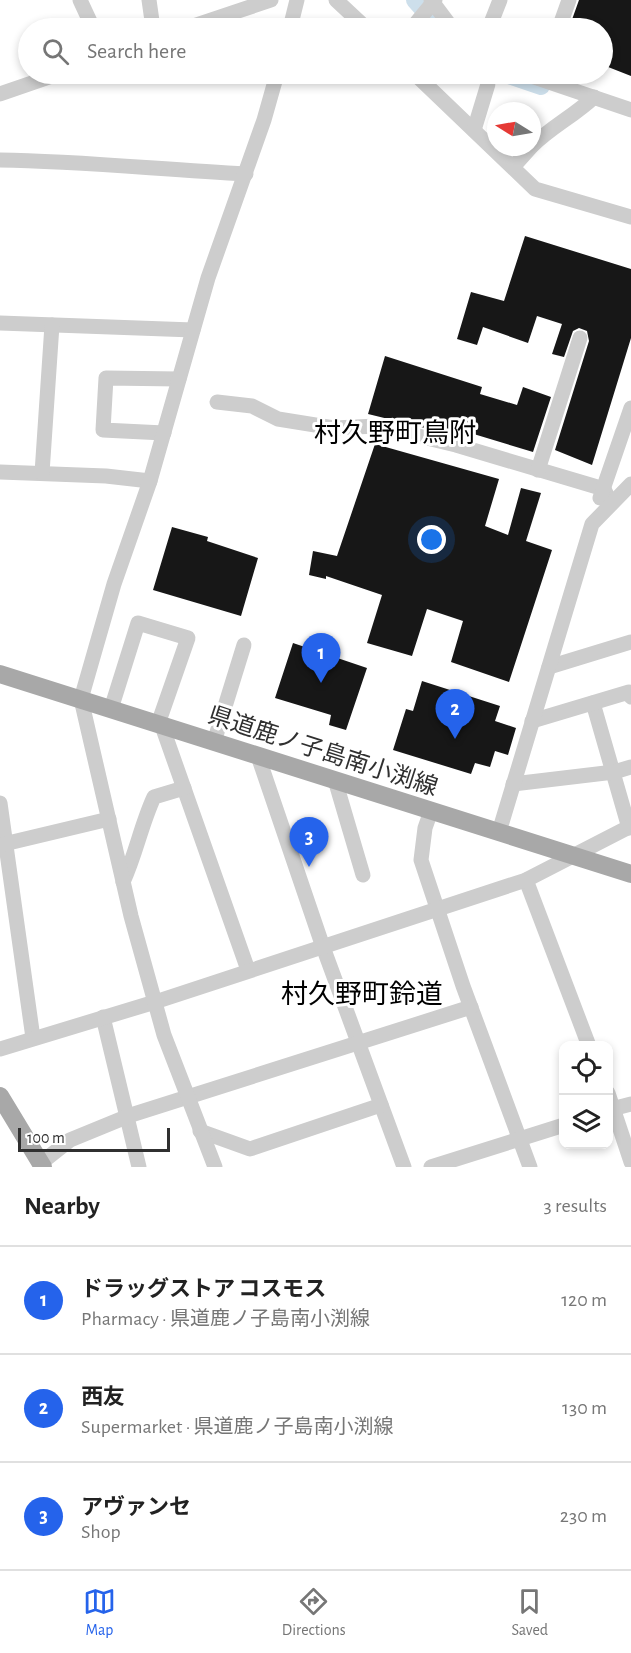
<!DOCTYPE html>
<html lang="en">
<head>
<meta charset="utf-8">
<style>
  body { margin:0; font-family:"Alegreya Sans","Noto Sans JP",sans-serif; background:#f6f6f6; color:#222 }
  .controls { position:absolute; right:18px; bottom:18px; display:grid; overflow:hidden; border-radius:12px; box-shadow:0 3px 9px #0003 }
  .controls button { width:54px; height:54px; display:grid; place-items:center; padding:0; border:0; border-bottom:2px solid #e0e0e0; background:#fff; color:#222; font:30px sans-serif }
  .compass { position:absolute; left:487px; top:102px; width:54px; height:54px; border-radius:50%; background:#fff; box-shadow:0 3px 9px #0003; rotate:281deg }
  .scale { position:absolute; left:18px; bottom:15px; width:152px; box-sizing:border-box; padding-left:6px; border:3px solid #303030; border-top:0; font-size:16px; line-height:21px; white-space:nowrap; color:#303030; -webkit-text-stroke:4px #fff; paint-order:stroke }
  .you { position:absolute; left:432px; top:540px; width:21px; height:21px; margin:-15px; border:4px solid #fff; border-radius:50%; background:#1a73e8; box-shadow:0 0 0 9px #1a73e833 }
  .badge { display:grid; place-items:center; width:39px; height:39px; border-radius:50%; background:#2563eb; color:#fff; font-size:20px; font-weight:700 }
  .pin { position:absolute; translate:-50% -50px; filter:drop-shadow(0 2px 3px #0008) }
  .pin::after { content:''; position:absolute; top:32px; width:21px; height:18px; background:inherit; clip-path:polygon(0 0,100% 0,50% 100%) }
  .list { margin:0; padding:0; list-style:none }
  h2 { display:flex; justify-content:space-between; align-items:center; height:78px; margin:0; padding:0 24px; font-size:26px }
  h2 small { font-size:20px; font-weight:400; color:#767676 }
  .list li { display:grid; grid-template-columns:39px 1fr auto; gap:18px; align-items:center; box-sizing:border-box; height:108px; padding:0 24px; border-top:2px solid #e0e0e0 }
  .list b { display:block; font-size:22px; white-space:nowrap }
  .list p { margin:0; font-size:20px; white-space:nowrap; color:#767676 }
  .list em { font-size:20px; font-style:normal; color:#767676 }
  .icon { flex:none; width:33px; height:33px; fill:none; stroke:currentColor; stroke-width:2; stroke-linecap:round; stroke-linejoin:round }
  .map { position:relative; flex:none; width:631px; height:1167px; overflow:hidden }
  .search { position:absolute; background:#fff; box-shadow:0 3px 9px #0003; left:18px; right:18px; top:18px; height:66px; display:flex; align-items:center; gap:15px; box-sizing:border-box; padding:0 21px; border-radius:33px; color:#767676; font-size:22px }
  .sheet { height:402px; background:#fff }
  nav { display:flex; justify-content:space-around; align-items:center; box-sizing:border-box; height:84px; border-top:2px solid #e0e0e0; background:#fff; font-size:16px; color:#767676 }
  nav a { display:grid; justify-items:center; gap:3px }
  nav .on { color:#2563eb }
  .map>svg:first-child { display:block }
  .lines { fill:none; stroke-linecap:round; stroke-linejoin:round }
  .river { stroke:#cddfeb; stroke-width:18 }
  .building { fill:#171717 }
  .minor { stroke:#cdcdcd; stroke-width:15 }
  .major { stroke:#a8a8a8; stroke-width:18 }
  .labels { text-anchor:middle; stroke-width:6; stroke-linejoin:round; paint-order:stroke }
  .street-label { font-size:24px; fill:#303030; stroke:#fff }
  .quarter-label { font-size:27px; fill:#000; stroke:#fff }
</style>
</head>
<body>
<div class="map">
<svg width="631" height="1167" viewBox="0 0 631 1167">
  <rect width="100%" height="100%" fill="#fff"/>
  <g class="lines">
    <g class="river">
      <path d="M415,0L440,28"/>
      <path d="M506,74L541,86"/>
    </g>
  </g>
  <g class="building">
    <path d="M579,0H631V76L603,65V28H569Z"/>
    <path d="M525,236L631,269V338L592,465L555,450L589,341L587,331L579,328L573,331L564,357L552,354L562,324L537,316L528,343L483,327L477,345L457,339L471,292L504,301Z"/>
    <path d="M385,356L482,387L480,394L517,405L523,387L551,397L533,452L467,432L466,438L368,414Z"/>
    <path d="M375,444L499,479L485,526L508,535L521,488L541,493L526,541L552,550L509,682L451,662L463,621L427,609L412,656L367,643L382,595L326,576V579L309,575L313,551L337,556Z"/>
    <path d="M172,527L208,537L207,541L258,558L241,616L153,590Z"/>
    <path d="M293,643L367,668L346,730L329,725L331,715L275,698Z"/>
    <path d="M422,681L500,706L495,721L516,728L508,755L495,751L490,767L475,763L471,774L393,750L406,709L413,711Z"/>
  </g>
  <g class="lines">
    <g class="minor">
      <path d="M80,0L93,28"/>
      <path d="M149,0L153,28"/>
      <path d="M336,0L366,28"/>
      <path d="M431,0L452,28"/>
      <path d="M187,28L271,0"/>
      <path d="M290,28L297,0"/>
      <path d="M412,28L435,0"/>
      <path d="M489,28L500,0"/>
      <path d="M559,28L569,0"/>
      <path d="M415,74L535,189L631,217"/>
      <path d="M525,74L631,110"/>
      <path d="M0,94L58,74"/>
      <path d="M474,130L488,84"/>
      <path d="M532,146C551,127 574,116 594,97"/>
      <path d="M0,160C82,161 163,170 246,174"/>
      <path d="M514,166L531,147"/>
      <path d="M0,323L193,330"/>
      <path d="M217,402L252,406L278,419L334,428L377,426L456,445L604,489L611,504"/>
      <path d="M164,433L103,430L106,378L179,379"/>
      <path d="M538,470L580,338"/>
      <path d="M0,472L106,476L150,481"/>
      <path d="M42,473L52,325"/>
      <path d="M600,498L631,408"/>
      <path d="M549,667L631,642"/>
      <path d="M593,703L629,828"/>
      <path d="M111,709L138,623L188,638L158,724"/>
      <path d="M532,721L629,692L631,697"/>
      <path d="M162,726L248,970"/>
      <path d="M214,742L244,645"/>
      <path d="M258,756L323,947L404,1167"/>
      <path d="M335,780L363,875"/>
      <path d="M513,784L614,772L631,767"/>
      <path d="M0,803L33,1038"/>
      <path d="M431,811L425,828L421,860L463,986L530,1167"/>
      <path d="M499,832L592,524L631,484"/>
      <path d="M0,845L109,819"/>
      <path d="M526,880L589,1046"/>
      <path d="M123,882C136,854 141,825 154,797L184,788"/>
      <path d="M103,1017L139,1167"/>
      <path d="M0,1049L155,1002L526,880L631,826"/>
      <path d="M608,1093L631,1162"/>
      <path d="M608,1110L631,1104"/>
      <path d="M200,1131L250,1149L381,1105"/>
      <path d="M41,1163L70,1140L131,1115L471,1007"/>
      <path d="M215,1167L164,1035L131,916L81,699L114,584L150,481L208,278L264,120L277,74"/>
      <path d="M431,1167L564,1125"/>
    </g>
    <g class="major">
      <path d="M0,674L631,874"/>
      <path d="M0,1096L43,1167"/>
    </g>
  </g>
  <g class="labels">
    <g class="street-label">
      <text transform="translate(323 751) rotate(18)" y="8">県道鹿ノ子島南小渕線</text>
    </g>
    <g class="quarter-label">
      <text x="395" y="442">村久野町鳥附</text>
      <text x="362" y="1003">村久野町鈴道</text>
    </g>
  </g>
</svg>
<div class="controls">
<button><svg class="icon" aria-label="locate" viewBox="0 0 24 24"><circle cx="12" cy="12" r="6"/><path d="M12 2v4M12 18v4M2 12h4M18 12h4"/></svg></button>
<button><svg class="icon" aria-label="layers" viewBox="0 0 24 24"><path d="M12 4l9 5-9 5-9-5zM3 14l9 5 9-5"/></svg></button>
</div>
<svg class="compass" viewBox="-18 -18 36 36"><path d="M0-13l5 13h-10z" fill="#e53935"/><path d="M0 13l5-13h-10z" fill="#767676"/></svg>
<div class="scale">100 m</div>
<div class="you"></div>
<div class="pin badge" style="left:321px;top:683px">1</div>
<div class="pin badge" style="left:455px;top:739px">2</div>
<div class="pin badge" style="left:309px;top:867px">3</div>
<div class="search"><svg class="icon" aria-label="search" viewBox="0 0 24 24"><circle cx="10" cy="10" r="6"/><path d="M15 15l6 6"/></svg>Search here</div>
</div>
<section class="sheet">
<h2>Nearby<small>3 results</small></h2>
<ul class="list">
<li><span class="badge">1</span><div><b>ドラッグストア コスモス</b><p>Pharmacy · 県道鹿ノ子島南小渕線</p></div><em>120 m</em></li>
<li><span class="badge">2</span><div><b>西友</b><p>Supermarket · 県道鹿ノ子島南小渕線</p></div><em>130 m</em></li>
<li><span class="badge">3</span><div><b>アヴァンセ</b><p>Shop</p></div><em>230 m</em></li>
</ul>
</section>
<nav>
<a class="on"><svg class="icon" aria-label="map" viewBox="0 0 24 24"><path d="M3 6l6-2 6 2 6-2v14l-6 2-6-2-6 2zM9 4v14M15 6v14"/></svg>Map</a>
<a><svg class="icon" aria-label="directions" viewBox="0 0 24 24"><path d="M12 3l9 9-9 9-9-9zM9 14v-3h6M13 9l2 2-2 2"/></svg>Directions</a>
<a><svg class="icon" aria-label="saved" viewBox="0 0 24 24"><path d="M7 4h10v16l-5-4-5 4z"/></svg>Saved</a>
</nav>
</body>
</html>
